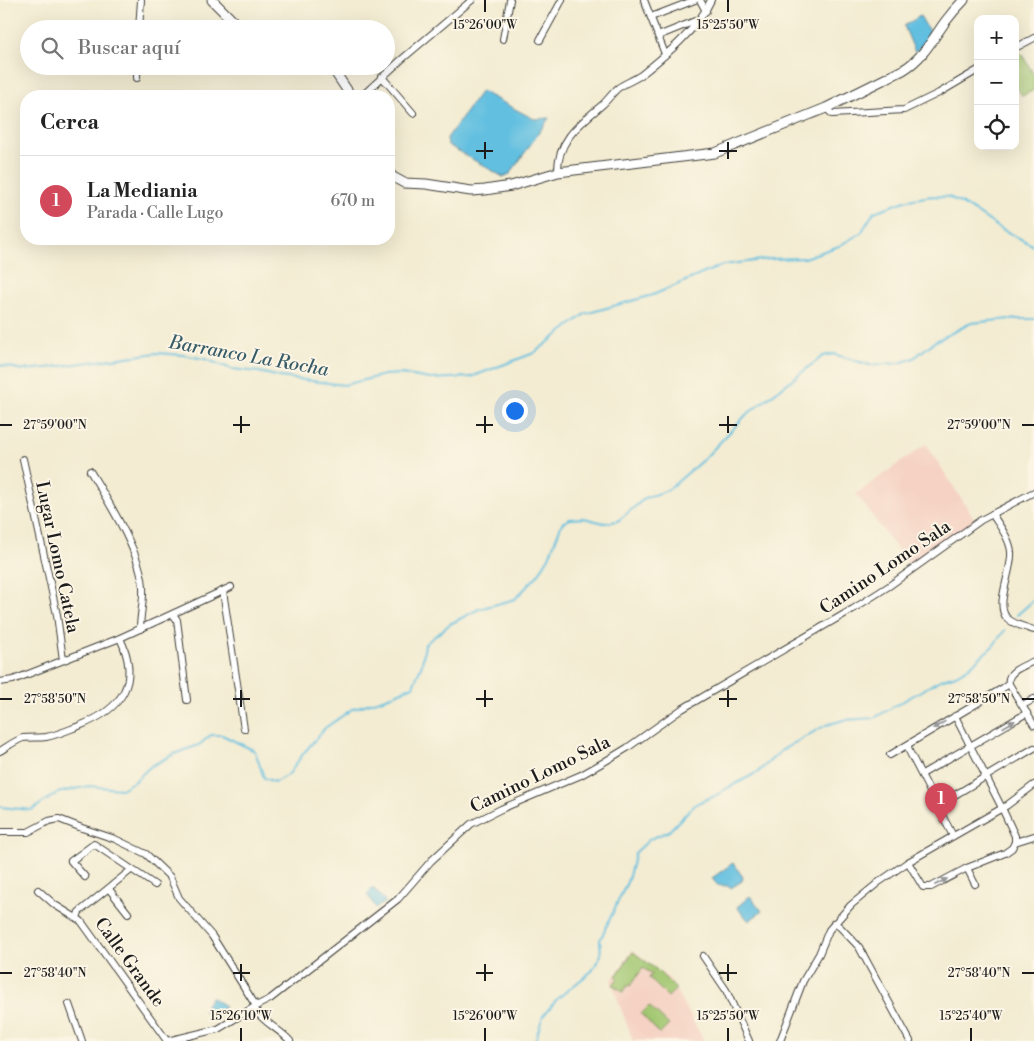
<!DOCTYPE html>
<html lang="es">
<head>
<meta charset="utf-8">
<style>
  body { margin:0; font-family:"Libre Bodoni",serif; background:#f6f6f6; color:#222 }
  .controls { position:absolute; right:15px; top:15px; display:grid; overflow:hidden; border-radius:10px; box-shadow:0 5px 20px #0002 }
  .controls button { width:45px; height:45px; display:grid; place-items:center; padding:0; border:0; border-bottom:1px solid #e0e0e0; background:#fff; color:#222; font:25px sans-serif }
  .you { position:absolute; left:514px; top:410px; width:18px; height:18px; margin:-12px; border:4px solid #fff; border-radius:50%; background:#1a73e8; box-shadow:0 0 0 8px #1a73e833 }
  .badge { display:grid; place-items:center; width:32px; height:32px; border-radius:50%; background:#d1495b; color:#fff; font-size:16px; font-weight:700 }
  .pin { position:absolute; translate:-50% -41px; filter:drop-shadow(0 1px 2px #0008) }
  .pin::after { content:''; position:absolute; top:26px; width:18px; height:15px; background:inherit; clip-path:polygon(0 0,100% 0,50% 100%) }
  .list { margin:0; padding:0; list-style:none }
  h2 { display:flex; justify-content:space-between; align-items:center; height:65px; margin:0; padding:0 20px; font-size:21px }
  h2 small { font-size:16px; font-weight:400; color:#767676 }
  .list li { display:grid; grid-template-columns:32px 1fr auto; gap:15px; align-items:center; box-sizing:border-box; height:90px; padding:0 20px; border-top:1px solid #e0e0e0 }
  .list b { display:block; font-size:19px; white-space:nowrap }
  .list p { margin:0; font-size:16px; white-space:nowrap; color:#767676 }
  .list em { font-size:16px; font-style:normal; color:#767676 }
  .icon { flex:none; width:28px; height:28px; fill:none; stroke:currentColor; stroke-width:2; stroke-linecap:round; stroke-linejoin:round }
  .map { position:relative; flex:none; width:1034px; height:1041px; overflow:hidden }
  .search { position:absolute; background:#fff; box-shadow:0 5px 20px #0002; left:20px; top:20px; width:375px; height:55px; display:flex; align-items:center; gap:12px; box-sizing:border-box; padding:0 18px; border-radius:28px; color:#767676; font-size:19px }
  .panel { position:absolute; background:#fff; box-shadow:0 5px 20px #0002; left:20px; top:90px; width:375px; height:155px; border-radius:20px }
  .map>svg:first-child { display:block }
  .built { fill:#f5d2c3 }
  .green { fill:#a2c771; stroke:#5f7246 }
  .water { fill:#62bfe0; stroke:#3f6e7e }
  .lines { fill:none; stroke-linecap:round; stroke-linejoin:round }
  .stream { stroke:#62bfe0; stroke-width:2 }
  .street-casing { stroke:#3c3b37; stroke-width:8 }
  .secondary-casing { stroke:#3c3b37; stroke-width:11 }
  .street { stroke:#fff; stroke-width:6 }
  .secondary { stroke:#fff; stroke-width:9 }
  .oneway { fill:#999 }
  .ticks { fill:none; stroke:#1c1c1c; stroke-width:2 }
  .labels { text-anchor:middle; stroke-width:4; stroke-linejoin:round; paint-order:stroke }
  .street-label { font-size:18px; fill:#1c1c1c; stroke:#fcf5e5 }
  .water-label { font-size:19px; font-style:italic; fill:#385d6a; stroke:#fcf5e5 }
  .ticks-label { font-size:12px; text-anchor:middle; fill:#1c1c1c; stroke:#fcf5e5; stroke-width:4; stroke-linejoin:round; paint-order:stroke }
</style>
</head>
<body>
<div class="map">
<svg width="1034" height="1041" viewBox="0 0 1034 1041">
  <rect width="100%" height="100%" fill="#fcf5e5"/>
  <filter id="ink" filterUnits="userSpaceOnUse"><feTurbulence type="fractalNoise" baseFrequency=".02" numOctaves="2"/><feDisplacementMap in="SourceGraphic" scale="10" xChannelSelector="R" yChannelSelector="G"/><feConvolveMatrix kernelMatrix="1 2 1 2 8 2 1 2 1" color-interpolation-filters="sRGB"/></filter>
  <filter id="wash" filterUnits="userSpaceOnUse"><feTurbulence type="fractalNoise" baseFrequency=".0096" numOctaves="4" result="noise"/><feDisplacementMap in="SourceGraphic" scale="20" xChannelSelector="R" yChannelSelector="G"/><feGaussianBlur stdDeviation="1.12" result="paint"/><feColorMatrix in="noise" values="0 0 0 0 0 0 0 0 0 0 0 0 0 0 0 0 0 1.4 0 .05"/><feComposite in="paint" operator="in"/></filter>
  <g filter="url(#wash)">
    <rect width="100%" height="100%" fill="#f3ecd2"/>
    <g class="built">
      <path d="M926,444L975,520L910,566L856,494Z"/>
      <path d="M633,950L670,980L704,1041H633L611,981Z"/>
    </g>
    <g class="green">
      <path d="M1021,53L1034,75V90L1022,96L1015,84V56Z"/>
      <path d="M633,952L657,970L676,989L668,997L649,978L652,974L643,968L630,986L628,985L623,992L613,985L618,978L616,976Z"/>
      <path d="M649,1006L669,1025L660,1034L641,1014Z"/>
    </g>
    <g class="water">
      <path d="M920,16L930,33L924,43L915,52L904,26Z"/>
      <path d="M481,91L534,119L549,118L510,174L503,177L448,145L447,138Z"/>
      <path d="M733,863L743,877L742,881L731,888L729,886C717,885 719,888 712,878Z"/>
      <path d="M373,888L386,902L376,908L367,894Z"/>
      <path d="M750,896L762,911L749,921L737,907Z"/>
      <path d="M211,997L225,1006L216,1020L203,1010Z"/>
    </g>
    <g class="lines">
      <g class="stream">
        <path d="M0,365L23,370L46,368L157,353L183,355L205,359L232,369L259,372L280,377L344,385L384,375L401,374L430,379L471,377L534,353L585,314L653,295L723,265L770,259L804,258L839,246L861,233L874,212L908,200L932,196L949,197L973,210L998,227L1034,246"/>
        <path d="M1017,615L1034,600"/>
        <path d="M0,807L32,810L57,793L89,786L121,789L135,781L151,766L174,754L199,745L211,735H222L255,751L264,778L275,782L289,774L303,754L325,728L352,709L389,697L413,686L422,664L425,644L450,624L479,609L515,599L538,575L549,557L562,523L570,519L584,518L604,523L618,521L645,498L668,490L705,458L746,415L823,356L833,354L870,365L900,363L914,358L934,342L971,323L1010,319H1034"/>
        <path d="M535,1041L543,1016L558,998L592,971L601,955L600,940L628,880L635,853L650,839L669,831L693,806L704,800L715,796L724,790L758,772L782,750L826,725L844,720L874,718L940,680L956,675L968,668L993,646L1005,630"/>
      </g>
    </g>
  </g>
  <g filter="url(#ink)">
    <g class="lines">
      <defs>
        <g id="street">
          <path d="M644,0L665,54"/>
          <path d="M700,0L706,11"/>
          <path d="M651,17L695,0"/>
          <path d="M139,29L141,0"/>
          <path d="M658,36L700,19"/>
          <path d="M503,39L510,0"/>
          <path d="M540,40L562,0"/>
          <path d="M1015,48L1034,38"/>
          <path d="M382,77L413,113"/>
          <path d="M137,78V66"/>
          <path d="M362,96L401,60L472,0"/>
          <path d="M826,108L832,114L904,110L939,93L978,70"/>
          <path d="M558,172C557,140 580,124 602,105C608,100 612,93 618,88C625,83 634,80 641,75C666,55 698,29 711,0"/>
          <path d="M23,459L57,615L63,660"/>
          <path d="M90,471C108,501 141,553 143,587C144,601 140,615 140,629"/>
          <path d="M992,514C999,525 1010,539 1011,552C1013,569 995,603 1006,617C1012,624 1025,627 1034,630"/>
          <path d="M223,591L244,729"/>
          <path d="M173,614L177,620L187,700"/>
          <path d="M0,682L13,680L120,638L231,587"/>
          <path d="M1009,684L1034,725"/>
          <path d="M1023,705L1034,699"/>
          <path d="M955,716L1002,808L1015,836V842"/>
          <path d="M908,746L909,751L953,836"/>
          <path d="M0,751C7,747 16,740 23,738C31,737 39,738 46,737C57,735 68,730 79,726C122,709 141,683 120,638"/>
          <path d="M890,755L1003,688L1009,684C1006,671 1024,666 1034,661"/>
          <path d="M922,774L1027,713"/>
          <path d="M938,805L1034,748"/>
          <path d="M0,832H28L49,821L59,819L82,828L115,839L146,854L170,877L179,898L212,936L256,1006L255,1009C263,1023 280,1029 290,1041"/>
          <path d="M1015,842L1034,836"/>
          <path d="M908,862L923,887H931L967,868L1005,853L1012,848L1015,842"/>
          <path d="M967,868L975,884"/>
          <path d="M85,877L71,861L94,844L155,885"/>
          <path d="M109,889L128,913"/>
          <path d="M38,890L55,905L81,921L167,1041"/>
          <path d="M77,918L79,912L131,870"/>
          <path d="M834,923L840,927L859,947L910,1041"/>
          <path d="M703,956L726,990L749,1041"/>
          <path d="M69,1004L82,1041"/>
          <path d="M167,1041L218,1029L256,1006L270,999L398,899L431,861L471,824L501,809L581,775L604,762L627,748L682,709L853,609L889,586L981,520L1034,492"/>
          <path d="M780,1041L803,981L819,954L829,930L851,905L879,882L908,862L1006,806L1034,785"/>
        </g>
        <g id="secondary">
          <path d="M212,0L241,29"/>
          <path d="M328,66L335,72L351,96"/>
          <path d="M389,173L393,177L404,183L426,184L471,191L485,190L511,186L558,172L715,153L826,108L903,70C923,58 932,40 945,22C951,14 957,7 964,0"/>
        </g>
      </defs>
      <use href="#street" class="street-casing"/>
      <use href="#secondary" class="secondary-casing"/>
      <use href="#street" class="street"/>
      <use href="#secondary" class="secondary"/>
    </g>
    <defs><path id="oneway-solid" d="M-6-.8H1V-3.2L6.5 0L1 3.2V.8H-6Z" transform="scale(1.25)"/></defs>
    <g class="oneway">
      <use href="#oneway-solid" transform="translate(1009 724) rotate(-30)"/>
      <use href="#oneway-solid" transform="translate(939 725) rotate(150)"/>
      <use href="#oneway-solid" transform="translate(941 882) rotate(-27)"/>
    </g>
  </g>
  <path class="ticks" d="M485,0V12M728,0V12M485,142V159M728,142V159M476,151H493M719,151H737M241,416V433M485,416V433M728,416V433M0,425H12M233,425H250M476,425H493M719,425H737M1022,425H1034M241,690V707M485,690V707M728,690V707M0,699H12M233,699H250M476,699H493M719,699H737M1022,699H1034M241,964V981M485,964V981M728,964V981M0,973H12M233,973H250M476,973H493M719,973H737M1022,973H1034M241,1028V1041M485,1028V1041M728,1028V1041M971,1028V1041"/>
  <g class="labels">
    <g class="street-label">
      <text transform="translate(58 557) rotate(78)" y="6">Lugar Lomo Catela</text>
      <text transform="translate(885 567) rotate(-34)" y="6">Camino Lomo Sala</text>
      <text transform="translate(540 774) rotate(-26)" y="6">Camino Lomo Sala</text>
      <text transform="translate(130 962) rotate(54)" y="6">Calle Grande</text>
    </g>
    <g class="water-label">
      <text transform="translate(249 355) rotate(10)" y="7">Barranco La Rocha</text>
    </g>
  </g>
  <g class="ticks-label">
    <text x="485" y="29">15°26'00"W</text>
    <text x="728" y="29">15°25'50"W</text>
    <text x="55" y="429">27°59'00"N</text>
    <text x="979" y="429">27°59'00"N</text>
    <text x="55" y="703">27°58'50"N</text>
    <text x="979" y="703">27°58'50"N</text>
    <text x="55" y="977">27°58'40"N</text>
    <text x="979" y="977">27°58'40"N</text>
    <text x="241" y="1020">15°26'10"W</text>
    <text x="485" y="1020">15°26'00"W</text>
    <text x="728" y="1020">15°25'50"W</text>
    <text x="971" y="1020">15°25'40"W</text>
  </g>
</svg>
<div class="controls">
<button>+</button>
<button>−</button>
<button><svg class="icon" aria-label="locate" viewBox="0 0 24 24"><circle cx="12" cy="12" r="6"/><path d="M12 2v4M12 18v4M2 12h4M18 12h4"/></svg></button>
</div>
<div class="you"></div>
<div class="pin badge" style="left:941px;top:824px">1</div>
<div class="search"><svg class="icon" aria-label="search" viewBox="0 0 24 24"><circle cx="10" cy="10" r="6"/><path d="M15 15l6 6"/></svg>Buscar aquí</div>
<section class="panel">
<h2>Cerca<small></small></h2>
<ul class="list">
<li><span class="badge">1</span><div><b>La Mediania</b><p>Parada · Calle Lugo</p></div><em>670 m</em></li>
</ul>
</section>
</div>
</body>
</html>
